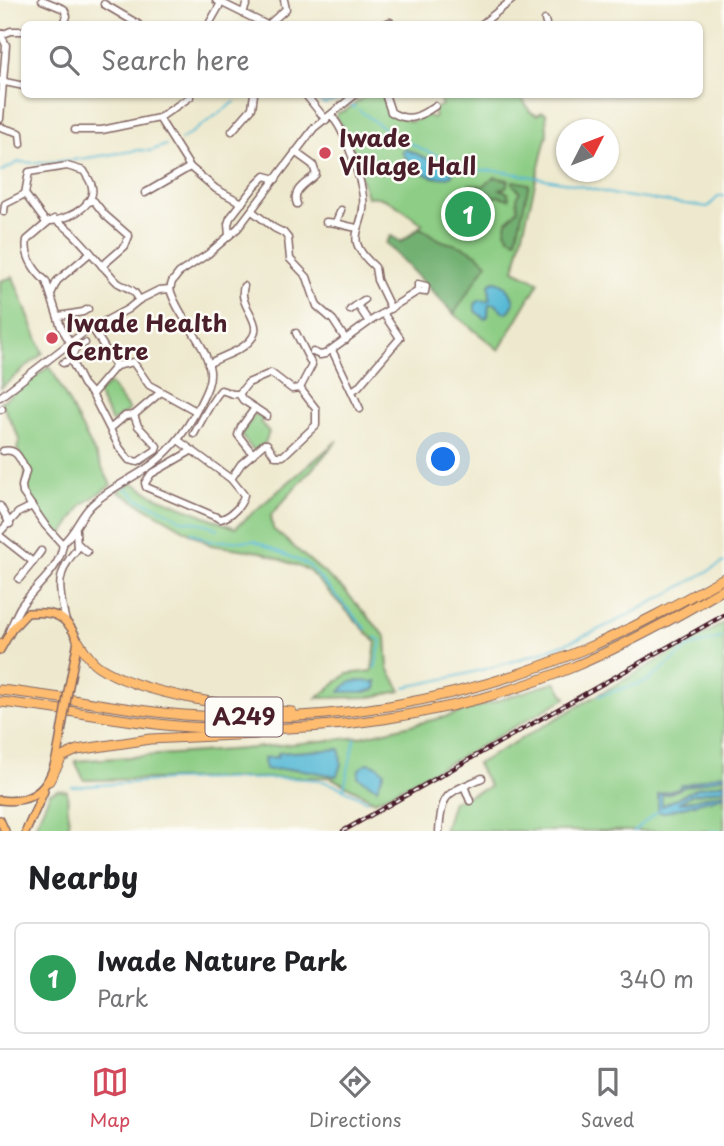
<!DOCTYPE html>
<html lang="en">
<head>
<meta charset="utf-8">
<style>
  body { margin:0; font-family:"Playpen Sans",sans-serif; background:#f6f6f6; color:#202124 }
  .compass { position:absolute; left:556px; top:119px; width:63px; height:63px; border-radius:50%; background:#fff; box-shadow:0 2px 5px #0004; rotate:48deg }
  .you { position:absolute; left:444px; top:460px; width:24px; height:24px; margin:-18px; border:5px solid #fff; border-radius:50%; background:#1a73e8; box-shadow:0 0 0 10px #1a73e833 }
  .badge { display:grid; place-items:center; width:46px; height:46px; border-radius:50%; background:#d1495b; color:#fff; font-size:23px; font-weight:700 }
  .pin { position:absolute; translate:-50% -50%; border:4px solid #fff; box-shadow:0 2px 7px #0006 }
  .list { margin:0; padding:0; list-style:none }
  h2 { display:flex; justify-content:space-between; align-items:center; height:91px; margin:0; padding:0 28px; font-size:30px }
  h2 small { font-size:23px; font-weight:400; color:#757577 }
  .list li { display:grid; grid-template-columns:46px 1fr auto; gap:21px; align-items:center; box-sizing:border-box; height:112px; margin:0 14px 14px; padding:0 14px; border:2px solid #e0e0e0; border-radius:10px }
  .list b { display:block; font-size:26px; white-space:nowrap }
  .list p { margin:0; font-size:23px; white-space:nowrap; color:#757577 }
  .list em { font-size:23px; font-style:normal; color:#757577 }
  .icon { flex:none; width:38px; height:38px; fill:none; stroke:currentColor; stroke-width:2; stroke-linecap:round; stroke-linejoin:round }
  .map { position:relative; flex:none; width:724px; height:831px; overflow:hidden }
  .search { position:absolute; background:#fff; box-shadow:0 2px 5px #0004; left:21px; right:21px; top:21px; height:77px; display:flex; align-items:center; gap:18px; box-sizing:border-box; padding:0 24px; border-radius:10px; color:#757577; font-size:26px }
  .sheet { height:217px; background:#fff }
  nav { display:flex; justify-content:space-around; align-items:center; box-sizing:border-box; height:98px; border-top:2px solid #e0e0e0; background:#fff; font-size:19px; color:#757577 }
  nav a { display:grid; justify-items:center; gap:4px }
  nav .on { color:#d1495b }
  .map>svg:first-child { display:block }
  .green { fill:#8dcd85; stroke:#6c7658; stroke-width:2 }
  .forest { fill:#72b072; stroke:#5e684e; stroke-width:2 }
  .water { fill:#58bad6; stroke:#516c80; stroke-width:2 }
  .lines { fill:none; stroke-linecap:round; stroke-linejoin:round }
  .stream { stroke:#58bad6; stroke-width:2 }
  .minor-casing { stroke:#836664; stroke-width:9 }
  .major-casing { stroke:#836664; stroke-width:10 }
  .highway-casing { stroke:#836664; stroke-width:11 }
  .minor { stroke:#fff; stroke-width:6 }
  .major { stroke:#fdbc6f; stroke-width:7 }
  .highway { stroke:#fdbc6f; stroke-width:9 }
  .rail-casing { stroke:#4a1f2b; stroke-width:4.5 }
  .rail { stroke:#fdfcf7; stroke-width:2; stroke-dasharray:5; stroke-linecap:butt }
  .major-bridge-casing { stroke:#836664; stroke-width:10; stroke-linecap:butt }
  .major-bridge { stroke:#fdbc6f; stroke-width:7 }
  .poi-dot { fill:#d1495b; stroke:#fdfcf7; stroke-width:2.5 }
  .labels { text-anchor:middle; stroke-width:5; stroke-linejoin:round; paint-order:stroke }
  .shield { fill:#fdfcf7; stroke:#806168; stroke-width:2 }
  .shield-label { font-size:23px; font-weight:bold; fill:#4a1f2b }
  .poi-label { font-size:24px; font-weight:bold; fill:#4a1f2b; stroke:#fdfcf7; text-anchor:start }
</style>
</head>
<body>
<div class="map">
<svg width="724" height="831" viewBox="0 0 724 831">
  <rect width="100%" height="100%" fill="#fdfcf7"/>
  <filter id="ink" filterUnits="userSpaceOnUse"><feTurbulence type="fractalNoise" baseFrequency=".0143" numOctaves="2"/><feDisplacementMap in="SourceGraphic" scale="14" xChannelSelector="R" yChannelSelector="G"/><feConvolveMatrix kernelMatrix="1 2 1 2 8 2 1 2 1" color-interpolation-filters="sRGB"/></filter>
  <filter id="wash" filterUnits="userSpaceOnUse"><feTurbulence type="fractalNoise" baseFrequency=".00686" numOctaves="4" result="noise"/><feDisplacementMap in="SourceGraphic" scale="28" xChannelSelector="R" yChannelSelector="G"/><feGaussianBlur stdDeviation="1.57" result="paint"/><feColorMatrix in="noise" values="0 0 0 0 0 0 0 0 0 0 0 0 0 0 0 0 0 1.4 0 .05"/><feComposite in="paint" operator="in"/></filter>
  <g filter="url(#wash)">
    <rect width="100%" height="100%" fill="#eee9ce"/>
    <g class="green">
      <path d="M368,94L383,95L389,112L411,122L427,115L432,118L435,116L433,110L442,105L440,100L448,95H520L530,112L537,115L542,112L546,113L547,134L514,270L539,282L499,350L454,314L386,243L391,236L401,242L423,224C407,214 386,193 367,197L347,133L336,117L337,113L345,111Z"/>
      <path d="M13,277L43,353L1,388L0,281Z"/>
      <path d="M50,366L111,485L82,505L61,537L50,526L25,494L26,465L17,449L20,439L1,402Z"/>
      <path d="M110,384L129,410L112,422L97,393Z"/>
      <path d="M255,414L264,418L260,422L269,432L265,443L256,450L252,449L241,435Z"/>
      <path d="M338,440L271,515L273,529L345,591L386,637L388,668L401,691L371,697L317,698L347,674L372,671L376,642L308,570L261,552L211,545L117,491L133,483L155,496L235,528Z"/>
      <path d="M724,623V831H444L453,801L490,787L477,764Z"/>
      <path d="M556,682L566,698L457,759L375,801L330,777L84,780L75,761L243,749L361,737L449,716Z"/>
      <path d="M57,790L67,791L69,829L65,831H33L50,793Z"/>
    </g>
    <g class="forest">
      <path d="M495,177L509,180L506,187L500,189L508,193L509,199L498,196L491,198L489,193L482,190L462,200L470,184L483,186Z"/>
      <path d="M513,181L529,184L516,240L509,237L505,231L507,221L518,209L517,198L520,191L513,185Z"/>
      <path d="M420,228C428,232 437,240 446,242C465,247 472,249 487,263L454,314L386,243L391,236L401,242Z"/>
    </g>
    <g class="water">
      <path d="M405,149L448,167L453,172L452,175C433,184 412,169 402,152Z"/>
      <path d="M494,281C505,281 512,293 514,303L510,310L505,313L495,304H489L488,316L485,319L475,311V304L480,300L486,301L490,299L489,284Z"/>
      <path d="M356,681L377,682L376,689L365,692H340L348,683Z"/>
      <path d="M340,749L341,764L337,776L297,769L265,770L264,758L278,757V753Z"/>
      <path d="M368,763L378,766L384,772L377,788L358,777L359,769Z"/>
      <path d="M724,774V777C711,780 697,784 684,787C675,790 673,794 662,795V806L697,788L724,783V789L691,795L678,803C694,801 709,795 724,793V796L662,813L658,811V794L678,789L681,785C696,783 709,775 724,774Z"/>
    </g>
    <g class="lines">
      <g class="stream">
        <path d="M311,94L324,104L344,98"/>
        <path d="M352,106L355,108"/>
        <path d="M359,110L389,132L423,150L473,170L500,171L568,183L616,195L708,207L719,196H724"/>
        <path d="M181,140L235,102"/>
        <path d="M0,172L19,162L37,163L73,160L140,150L150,151L166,145"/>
        <path d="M125,487L138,499L164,510L181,520L207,524L218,529"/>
        <path d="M191,532L210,541H255L308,565L366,629"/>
        <path d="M375,637L381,641L375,668"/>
        <path d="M405,687C473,674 544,656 606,626C646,607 686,584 724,562"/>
        <path d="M598,696L648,681L689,647L724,637"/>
        <path d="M72,787L169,780L291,778L319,780L337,786L368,801"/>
        <path d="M344,788L355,739"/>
        <path d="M634,831L658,811"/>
        <path d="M710,831H720"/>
      </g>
    </g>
  </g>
  <g filter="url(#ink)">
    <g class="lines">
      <defs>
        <g id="minor">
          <path d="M42,0L64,9L67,16L64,24"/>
          <path d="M216,0L265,24"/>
          <path d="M104,4L138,24"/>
          <path d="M243,13L248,0"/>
          <path d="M545,20L546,24"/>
          <path d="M209,24L221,3"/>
          <path d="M269,24L286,9L284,0"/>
          <path d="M385,24L390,22"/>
          <path d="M482,24L512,0"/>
          <path d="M0,33L6,45L0,119"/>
          <path d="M1,35L11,31H24"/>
          <path d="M0,81L24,86"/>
          <path d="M305,94L326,120"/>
          <path d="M385,94L391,112C409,123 419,117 435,106"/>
          <path d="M331,116C344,127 361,179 363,197C367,231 339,235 375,267L377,280L391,309"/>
          <path d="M159,118L190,167L216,189L242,203"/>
          <path d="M0,127L20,133L21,144"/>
          <path d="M75,130H102L159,118L190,97"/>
          <path d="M232,131L252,108L254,94"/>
          <path d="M295,152L313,165L316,174C308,183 291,189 297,204"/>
          <path d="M67,166L84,171C86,175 91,181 92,187C96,208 60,223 45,221L25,194L29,172Z"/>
          <path d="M145,193L190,167"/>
          <path d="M87,202L94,201L105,215L129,236L125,246L102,266"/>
          <path d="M252,211L274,228L284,233L288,238L290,259L307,277L317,306L333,320L346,340"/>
          <path d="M4,212L5,204L25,194"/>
          <path d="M54,219C76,232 89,252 106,270C110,274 114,280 118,283C128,289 134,288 139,300"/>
          <path d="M48,222L27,240C24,255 34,271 46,281L61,327L70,342"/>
          <path d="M326,222C338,222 347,227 358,228"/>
          <path d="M336,222L341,210"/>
          <path d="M229,235L228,224L230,218L255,186L265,176L276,179"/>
          <path d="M418,284L426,286L425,292L418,291Z"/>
          <path d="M170,289L172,282L179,273L208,254L238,228L314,128L356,94"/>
          <path d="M51,294L57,281L90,253"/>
          <path d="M357,304L369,322"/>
          <path d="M350,310L364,300"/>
          <path d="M59,316L83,312L88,309"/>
          <path d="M93,329L116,366"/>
          <path d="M296,333L312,365L300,388"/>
          <path d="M332,350L360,409"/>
          <path d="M313,352L320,355L325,354L369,322L418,291"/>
          <path d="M71,360L83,384L92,394L119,447L129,460L138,462L156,450L157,446L138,426L134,415"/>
          <path d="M63,363L71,360L75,349L85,343"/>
          <path d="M208,364C220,357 233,354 244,346C273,325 236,309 244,286"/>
          <path d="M352,391L358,387L400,338L383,313"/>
          <path d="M92,394L116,366L133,362L149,385L196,411"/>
          <path d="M0,397L83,333L128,309L139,300L159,290L170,289"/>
          <path d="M0,410L2,409"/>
          <path d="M111,428L125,416L134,415L161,392"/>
          <path d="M194,434C202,420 211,401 221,390L233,394H239L243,400L267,416"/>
          <path d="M178,440L231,479L241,464L264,444H267L275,456H283L316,425V409L300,388L292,389L271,373L248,383L239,394"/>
          <path d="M3,451C18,448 20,460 26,471L22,486L23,493L45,525L63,545"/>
          <path d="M191,451L151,474L145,483L146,487L221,519C231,516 242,506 244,495L231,479"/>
          <path d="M253,454L238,435L241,427L255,408"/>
          <path d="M0,506L10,524"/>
          <path d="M0,532L18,513L32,506"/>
          <path d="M0,536L33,562L19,579"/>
          <path d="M77,543L87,552"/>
          <path d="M33,562L41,551"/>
          <path d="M66,622C59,590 54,575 77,549L76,530"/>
          <path d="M9,631C13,623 16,614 21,606C36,585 61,569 63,543C77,531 80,514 95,502C110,489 127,481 144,470C169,454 186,432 199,406C204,395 211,384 210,371C206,341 178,318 170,289"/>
          <path d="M464,786L470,801"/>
          <path d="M439,831C442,791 447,794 482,778"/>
        </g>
        <g id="major">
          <path d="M0,650L12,629L27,613C54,611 67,615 78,641L68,691"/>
          <path d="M0,800C56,807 56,757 64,716"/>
          <path d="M0,820L5,831"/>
          <path d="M26,831L44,791"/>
        </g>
        <g id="highway">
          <path d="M78,641C84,650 89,660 98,666C140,695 241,708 292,712"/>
          <path d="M0,645L2,644"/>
          <path d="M0,690C61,696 122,710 184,715C321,726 460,702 587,648C634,628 679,603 724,578"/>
          <path d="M0,702C63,708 126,723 189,727C320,735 452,717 573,667C626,645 675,618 724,589"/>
          <path d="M49,781L62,757L77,750L150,739L256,734"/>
        </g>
      </defs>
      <use href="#minor" class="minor-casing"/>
      <use href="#major" class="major-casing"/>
      <use href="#highway" class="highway-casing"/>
      <use href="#minor" class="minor"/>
      <use href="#major" class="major"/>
      <use href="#highway" class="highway"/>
      <defs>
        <path id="rail" d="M343,831L724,615"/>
      </defs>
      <use href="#rail" class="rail-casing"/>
      <use href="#rail" class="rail"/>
      <defs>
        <path id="major-bridge" d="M64,716L68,691"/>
      </defs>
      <use href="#major-bridge" class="major-bridge-casing"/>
      <use href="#major-bridge" class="major-bridge"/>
    </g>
  </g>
  <g class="poi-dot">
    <circle cx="325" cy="153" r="7"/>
    <circle cx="52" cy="338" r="7"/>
  </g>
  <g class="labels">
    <rect class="shield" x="205.5" y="697.5" width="77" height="39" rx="5"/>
    <g class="shield-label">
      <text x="244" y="725">A249</text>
    </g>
    <g class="poi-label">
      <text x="339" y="147">Iwade<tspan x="339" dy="28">Village Hall</tspan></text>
      <text x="66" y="332">Iwade Health<tspan x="66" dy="28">Centre</tspan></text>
    </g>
  </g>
</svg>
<svg class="compass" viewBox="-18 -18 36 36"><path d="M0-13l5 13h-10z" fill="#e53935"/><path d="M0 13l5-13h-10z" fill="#757577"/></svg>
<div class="you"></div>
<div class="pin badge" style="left:468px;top:214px;background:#2e9e5b">1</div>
<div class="search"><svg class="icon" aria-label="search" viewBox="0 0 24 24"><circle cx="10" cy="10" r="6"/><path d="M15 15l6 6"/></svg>Search here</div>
</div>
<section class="sheet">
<h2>Nearby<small></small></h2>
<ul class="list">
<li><span class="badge" style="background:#2e9e5b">1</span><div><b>Iwade Nature Park</b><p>Park</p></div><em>340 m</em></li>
</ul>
</section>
<nav>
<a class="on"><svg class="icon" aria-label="map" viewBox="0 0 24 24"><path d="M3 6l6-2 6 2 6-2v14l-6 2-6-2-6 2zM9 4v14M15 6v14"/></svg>Map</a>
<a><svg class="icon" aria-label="directions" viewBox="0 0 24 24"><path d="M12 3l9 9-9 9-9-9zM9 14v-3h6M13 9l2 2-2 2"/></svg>Directions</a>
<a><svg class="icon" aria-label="saved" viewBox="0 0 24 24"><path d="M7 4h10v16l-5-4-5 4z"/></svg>Saved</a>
</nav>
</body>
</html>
